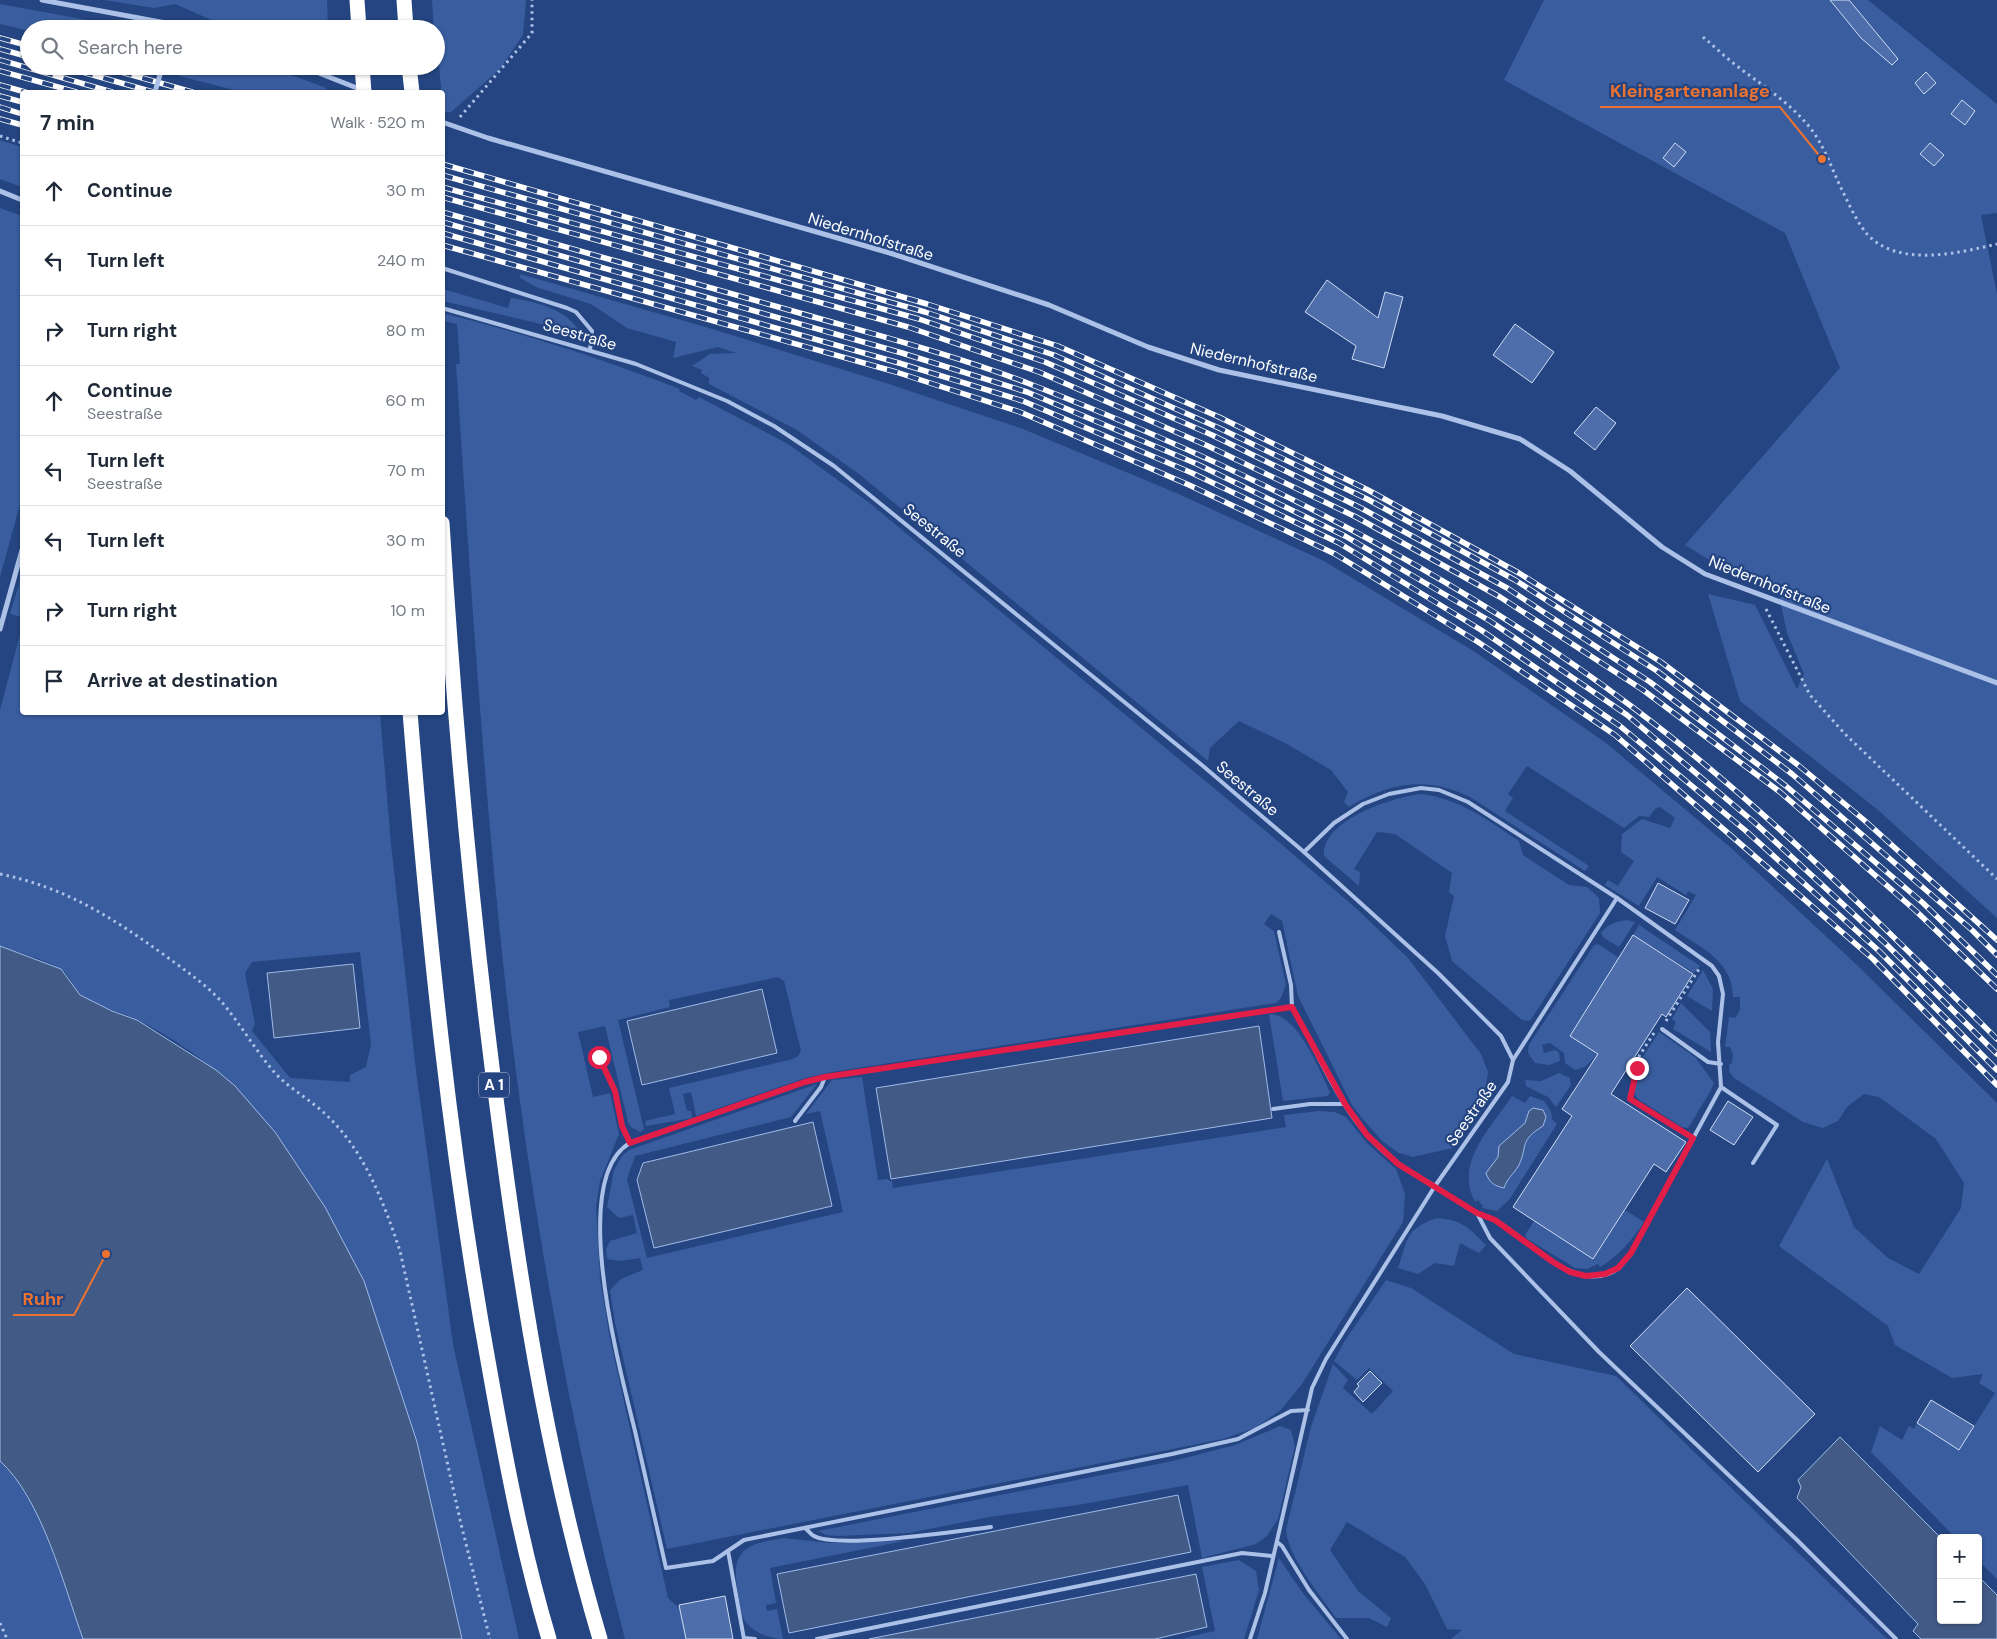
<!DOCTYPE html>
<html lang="en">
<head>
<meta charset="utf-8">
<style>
  body { margin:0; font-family:"DM Sans",sans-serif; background:#f2f2f3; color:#1f2937 }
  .controls { position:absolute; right:15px; bottom:15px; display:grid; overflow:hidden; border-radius:5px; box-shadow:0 1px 4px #0004 }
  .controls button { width:45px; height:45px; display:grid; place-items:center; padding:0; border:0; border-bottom:1px solid #e0e1e3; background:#fff; color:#1f2937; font:25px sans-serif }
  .stop { position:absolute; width:15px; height:15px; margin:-11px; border:4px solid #e11d48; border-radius:50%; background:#fff }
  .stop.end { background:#e11d48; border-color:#fff; box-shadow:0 1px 5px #0008 }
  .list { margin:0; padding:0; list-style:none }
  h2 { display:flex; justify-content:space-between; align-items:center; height:65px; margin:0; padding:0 20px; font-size:21px }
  h2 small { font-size:16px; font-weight:400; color:#747a83 }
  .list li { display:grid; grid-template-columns:32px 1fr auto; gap:15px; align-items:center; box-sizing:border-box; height:70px; padding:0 20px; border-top:1px solid #e0e1e3 }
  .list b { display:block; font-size:19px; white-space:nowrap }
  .list p { margin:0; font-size:16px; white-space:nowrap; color:#747a83 }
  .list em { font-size:16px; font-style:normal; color:#747a83 }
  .icon { flex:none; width:28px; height:28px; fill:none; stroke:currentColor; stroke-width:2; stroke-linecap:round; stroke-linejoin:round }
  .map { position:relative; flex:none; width:1997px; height:1639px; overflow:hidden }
  .search { position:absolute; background:#fff; box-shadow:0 1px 4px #0004; left:20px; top:20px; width:425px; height:55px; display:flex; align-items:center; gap:12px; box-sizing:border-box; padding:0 18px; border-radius:28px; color:#747a83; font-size:19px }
  .panel { position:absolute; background:#fff; box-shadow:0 1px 4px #0004; left:20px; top:90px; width:425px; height:625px; border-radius:5px }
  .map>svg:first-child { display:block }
  .green { fill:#395d9f; fill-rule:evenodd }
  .water { fill:#425a86; stroke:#a0bbe8 }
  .building { fill:#4d6eaa; stroke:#cfddf5 }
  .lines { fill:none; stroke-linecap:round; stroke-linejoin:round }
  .path { stroke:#acc1e7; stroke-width:3; stroke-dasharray:2.5 4; stroke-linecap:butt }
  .service { stroke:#acc1e7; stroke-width:4 }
  .minor { stroke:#acc1e7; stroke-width:5 }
  .motorway { stroke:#fff; stroke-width:15 }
  .rail-casing { stroke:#fff; stroke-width:5.5 }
  .rail { stroke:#244581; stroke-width:4; stroke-dasharray:11; stroke-linecap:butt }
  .minor-bridge { stroke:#acc1e7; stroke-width:5 }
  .motorway-bridge { stroke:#fff; stroke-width:15 }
  .route { stroke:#e11d48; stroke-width:6 }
  .labels { text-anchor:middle; stroke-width:4.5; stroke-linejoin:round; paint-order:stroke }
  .shield { fill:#244581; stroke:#bdc7d9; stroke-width:1 }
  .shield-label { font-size:15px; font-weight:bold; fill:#fff }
  .street-label { font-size:16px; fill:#fff; stroke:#244581 }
  .leader { fill:none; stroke:#eb7230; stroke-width:2 }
  .callout-dot { fill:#eb7230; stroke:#244581; stroke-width:2 }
  .callout-label { font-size:18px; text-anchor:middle; font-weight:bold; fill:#eb7230; stroke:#244581; stroke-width:4.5; stroke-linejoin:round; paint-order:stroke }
</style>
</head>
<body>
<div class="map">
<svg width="1997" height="1639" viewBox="0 0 1997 1639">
  <rect width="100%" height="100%" fill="#244581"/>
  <g class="green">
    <path d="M104,0H327L328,29H232L175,4L154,8Z"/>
    <path d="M432,0H526L523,35L499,70L451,112H443L436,29H434Z"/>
    <path d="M1544,0H1868L1997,104V213L1981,215L1997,294V918L1878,810L1740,701L1708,594L1755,605L1797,689L1804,674L1787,633L1778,591L1735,576L1685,545L1840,368L1785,233L1504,80Z"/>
    <path d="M0,4L136,29H29V31L0,24Z"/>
    <path d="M183,66H267L326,88L327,92H242L179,76Z"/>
    <path d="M0,140L22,147V187L0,179Z"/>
    <path d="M0,208L22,216V497L0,577Z"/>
    <path d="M520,274L709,328L886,383L1023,429L1181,495L1324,561L1475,652L1606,743L1730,847L1858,966L1997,1103V1579L1978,1560V1538H1956L1871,1452L1880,1426L1902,1440L1909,1426L1914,1429L1917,1423L1959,1450L1995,1393L1979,1383L1983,1374L1952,1378L1895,1345L1888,1326L1779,1246L1827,1159L1854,1227L1888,1258L1919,1274L1961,1208L1964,1183L1936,1139L1879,1097L1864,1094L1847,1107L1838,1121L1823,1128L1803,1122L1734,1078L1730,1073L1729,1065L1732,1063L1733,1055L1730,1047H1725L1729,1017L1735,1018L1740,1010V997H1733C1733,961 1701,948 1675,930L1696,895L1688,891L1686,895L1657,877L1639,906L1605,885L1608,880L1618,886L1634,861L1621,852L1622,834L1642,819L1670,828L1675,818L1660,807L1656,808L1649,817L1639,816L1624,828L1527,766L1508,794L1513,798L1505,811L1589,866L1585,871L1470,797C1427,776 1389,782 1349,807L1344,802L1348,792L1331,770L1287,744L1239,721L1210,748L1208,761L859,474L797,430L709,384V378L701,373L702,370L692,366L710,354L736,353L718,347L673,358L676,342L627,328L591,304L536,287L520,278Z"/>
    <path d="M443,289L508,308L511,298C536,302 563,308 578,329H562L443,301Z"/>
    <path d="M442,313C523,333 603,359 680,389L679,391L696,400L699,397L788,444L867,501L1267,832L1357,909L1408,958L1481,1054L1488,1072L1485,1092L1453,1148L1413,1157L1399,1153L1382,1141L1362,1118L1352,1105L1298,996L1282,921L1271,914L1264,924L1274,931L1286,985L1281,998L1276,1003L832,1072L805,1078L696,1116L691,1092L683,1094L687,1111H691L692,1118L646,1126L645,1121L675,1114L669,1088L793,1059L798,1056L801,1051L784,981L778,977L669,1000L670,1007L618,1020L644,1129L640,1132L631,1127L628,1122L605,1026L578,1032L593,1097L610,1093L619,1134L600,1181L596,1206L600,1278L610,1339L668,1598L680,1609L686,1639H625C570,1426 531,1209 506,990C483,782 470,572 456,364H460L457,324L443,321Z"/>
    <path d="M22,574V617L10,614Z"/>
    <path d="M22,627V712L380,713L391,844L416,1071L453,1344L519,1639H462L453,1606L247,1102C222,1070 174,1038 138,1020C120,1011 99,1008 82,996C73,990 70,975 61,969C47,960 16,952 0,946V710ZM360,952L371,1044L366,1067L350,1075V1082L290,1078L252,1031L255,1024L245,973L252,962Z"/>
    <path d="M1421,794C1461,799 1487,820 1519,841L1523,855L1569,885L1587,887L1599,898L1600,913L1530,1021L1522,1020L1452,961L1445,936L1454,896L1449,892L1452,873L1395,834L1377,832L1354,869L1360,872L1359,886L1324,856C1321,820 1393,797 1421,794Z"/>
    <path d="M1627,920L1635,922L1619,947L1604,938L1601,933C1608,924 1617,921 1627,920Z"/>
    <path d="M1639,925L1700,966L1694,973L1633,935Z"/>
    <path d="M1598,944L1619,958L1570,1036L1598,1054L1585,1067L1575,1070L1565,1063L1564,1053L1550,1043L1542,1045L1544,1053L1555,1050L1559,1052L1560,1061L1549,1065L1535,1063L1528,1053L1529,1045L1594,945Z"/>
    <path d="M1703,970L1713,989L1712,1011L1687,996Z"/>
    <path d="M1681,1003L1710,1032L1711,1052L1673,1029L1676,1022L1672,1019Z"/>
    <path d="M1269,1014C1298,1013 1319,1070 1330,1092L1328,1096L1283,1101Z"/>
    <path d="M1659,1032L1695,1057L1714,1083L1710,1092L1688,1128L1682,1127L1638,1099L1634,1093L1639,1063Z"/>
    <path d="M1559,1073L1570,1078L1571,1085L1556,1107L1548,1097L1526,1086L1525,1080L1541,1081Z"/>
    <path d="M862,1077L878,1180L887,1179L892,1182L893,1188L1286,1127L1284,1115L1319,1111L1335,1112L1346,1117L1367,1143L1396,1169L1405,1194L1403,1222L1302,1384L1281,1410L1255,1428L1223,1439L667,1549L615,1323L610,1290L621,1279L643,1270L640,1258L620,1261L607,1259L606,1249L610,1241L637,1233L633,1215L619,1218L607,1207L614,1170L622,1156L629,1150L817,1084L791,1117L635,1156L627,1179L647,1258L843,1212L820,1111L806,1114L832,1080Z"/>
    <path d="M1512,1096L1525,1103L1530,1096L1544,1101L1551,1111L1552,1119L1557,1124L1509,1200L1497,1211L1482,1208L1483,1206L1478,1200L1475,1202C1454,1162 1491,1128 1512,1096Z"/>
    <path d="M1625,1210L1644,1222C1631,1241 1620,1255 1600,1267L1598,1264L1587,1269L1575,1268L1526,1238L1525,1235L1534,1221L1593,1259Z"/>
    <path d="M1437,1218C1462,1220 1468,1227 1486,1245L1479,1253L1460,1243L1454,1266L1435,1263L1418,1274L1398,1268C1408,1239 1405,1229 1437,1218Z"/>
    <path d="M1386,1280L1411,1288L1514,1354L1616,1376L1887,1639H1451L1462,1630L1447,1629L1425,1584L1405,1557L1347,1522L1330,1550L1358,1591L1391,1618L1387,1627L1369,1618H1336C1320,1595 1288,1557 1286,1530L1311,1427L1333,1364L1348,1380L1343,1388L1372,1414L1393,1391L1369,1368L1357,1380L1334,1361L1344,1342Z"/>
    <path d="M1280,1426L1291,1430L1295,1446L1278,1519L1267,1536L1256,1544L1202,1558L1188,1485L1078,1505L989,1517L909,1533L838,1536L826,1535L818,1531L1173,1461L1235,1445Z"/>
    <path d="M0,1461C44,1502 63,1583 83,1639H0Z"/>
    <path d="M783,1538L831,1543L904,1541L770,1568L776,1603L766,1605L767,1611L777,1609L783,1639C770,1639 751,1632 744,1619C740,1612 735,1577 736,1569C736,1563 739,1556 743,1552C753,1542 770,1541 783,1538Z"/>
    <path d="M1279,1558L1302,1592L1341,1639H1257Z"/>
    <path d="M1239,1560L1256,1571L1259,1590L1244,1639H1180L1215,1631L1202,1567Z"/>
  </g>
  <g class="water">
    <path d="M0,946L61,969L80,995L112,1011L137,1020L216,1070L235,1086L275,1132L325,1207L364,1281L417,1442L462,1639H83C64,1586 42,1499 0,1461Z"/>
    <path d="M353,964L360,1028L274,1038L267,973Z"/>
    <path d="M762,989L777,1053L642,1085L627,1021Z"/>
    <path d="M1259,1026L1272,1118L891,1179L876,1088Z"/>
    <path d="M1533,1108L1543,1110L1546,1117L1543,1126C1519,1141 1528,1145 1519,1165C1514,1174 1507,1178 1504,1188C1494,1186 1489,1182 1486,1173L1498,1157L1499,1146L1525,1123L1529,1111Z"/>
    <path d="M813,1122L832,1206L654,1248L637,1180L643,1163Z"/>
    <path d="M1840,1437L1941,1538V1620H1978V1576L1997,1595V1639H1921L1913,1631L1918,1624L1797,1498L1801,1487L1798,1480Z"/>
    <path d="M1178,1495L1191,1552L789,1633L777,1574Z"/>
    <path d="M1196,1574L1207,1627L1155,1639H869Z"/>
  </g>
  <g class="building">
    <path d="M1830,0H1849L1898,59L1892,65L1861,38Z"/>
    <path d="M1926,72L1936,83L1924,94L1915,83Z"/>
    <path d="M1962,100L1975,111L1965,125L1951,114Z"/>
    <path d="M1675,143L1686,152L1674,167L1663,158Z"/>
    <path d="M1930,143L1944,155L1934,166L1920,154Z"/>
    <path d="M1327,280L1378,318L1385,292L1403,297L1384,368L1352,359L1356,346L1305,312Z"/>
    <path d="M1515,324L1554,352L1532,383L1493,355Z"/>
    <path d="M1596,407L1616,423L1595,450L1574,433Z"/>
    <path d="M1658,883L1689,900L1675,924L1645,908Z"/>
    <path d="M1633,935L1693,974L1666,1017L1662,1014L1611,1094L1686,1142L1666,1172L1654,1164L1593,1259L1513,1207L1572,1116L1562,1109L1598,1054L1570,1036Z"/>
    <path d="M1728,1101L1753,1117L1734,1145L1710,1130Z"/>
    <path d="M1687,1288L1815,1414L1758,1472L1630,1346Z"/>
    <path d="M1370,1371L1382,1383L1363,1402L1354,1392L1359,1386L1357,1384Z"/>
    <path d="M1931,1400L1974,1426L1959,1450L1917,1423Z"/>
    <path d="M725,1596L733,1639H686L679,1605Z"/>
  </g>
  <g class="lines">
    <g class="path">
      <path d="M1703,37C1714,46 1725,57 1737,66C1764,87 1794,105 1814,133C1826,151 1832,169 1841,188C1848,202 1856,221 1867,234C1898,268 1958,253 1997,244"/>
      <path d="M460,117L532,33V0"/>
      <path d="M0,136L22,143"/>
      <path d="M1766,609L1810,695L1845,734L1997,879"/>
      <path d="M0,874C67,888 113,918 167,957C186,971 205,984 220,1000C240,1023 255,1050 275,1073C289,1088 306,1097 322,1111C363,1147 383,1200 400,1251L461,1524L490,1639"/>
      <path d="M1666,1021L1699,969"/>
      <path d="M1654,1033L1636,1061L1637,1068L1630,1099L1685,1133"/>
      <path d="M0,1623L7,1639"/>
    </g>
    <g class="service">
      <path d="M442,268L567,308L576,312L592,331L590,350"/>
      <path d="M442,308L636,364L727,401L774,426L834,466L1203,766L1304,852L1438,973L1501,1036L1513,1060L1508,1082L1435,1186C1449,1195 1462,1206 1477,1213C1483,1216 1489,1217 1495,1220C1528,1238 1578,1299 1619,1268C1623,1264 1627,1257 1631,1253L1721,1087"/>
      <path d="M1304,852L1334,823L1363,804L1389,794L1421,788L1439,790L1468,802L1617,898L1712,966L1719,976L1723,994L1718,1042L1721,1087L1777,1125L1753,1163"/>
      <path d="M1279,932L1291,985L1292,1007"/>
      <path d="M1662,1029L1708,1062L1721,1064"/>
      <path d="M599,1057L615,1091L622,1126L630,1143"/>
      <path d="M1513,1060L1617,898"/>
      <path d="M1273,1109L1310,1104H1345"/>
      <path d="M795,1121L821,1087L825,1077"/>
      <path d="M1477,1213L1490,1238L1599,1352L1796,1539L1896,1639"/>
      <path d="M805,1528C808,1530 811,1535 814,1536C838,1549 959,1531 991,1527"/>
      <path d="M1277,1542L1282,1546L1309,1590L1347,1639"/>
      <path d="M728,1551L744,1639"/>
      <path d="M744,1638L755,1639"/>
      <path d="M817,1639L1242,1553L1273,1556"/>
      <path d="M1250,1639L1265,1593L1312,1388L1326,1359L1435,1186C1423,1179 1410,1172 1399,1164C1345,1127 1323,1061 1292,1007L825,1077L805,1082L630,1143C567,1179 621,1373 635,1431C645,1477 656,1522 666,1568L713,1561L744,1540L1172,1454L1238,1439L1291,1411L1308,1410"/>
    </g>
    <g class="minor">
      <path d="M42,0L198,29"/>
      <path d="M301,66L362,90"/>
      <path d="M442,122L488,138L890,253L1049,305L1148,347L1219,370L1442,416L1520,439L1570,471L1662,547L1705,574L1997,683"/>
      <path d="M0,191L22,200"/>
      <path d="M0,629L22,550"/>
    </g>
    <g class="motorway">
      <path d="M357,0L359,29"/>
      <path d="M404,0L406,29"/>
      <path d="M409,66L412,92"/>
      <path d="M442,523C455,731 474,938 502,1144C524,1310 552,1478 600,1639"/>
      <path d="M410,712C428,934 450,1154 490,1372C506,1462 523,1552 549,1639"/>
    </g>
    <defs>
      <g id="rail">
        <path d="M0,38L29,46"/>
        <path d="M0,49L29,57"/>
        <path d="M0,60L112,92"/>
        <path d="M61,66L153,92"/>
        <path d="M100,66L192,92"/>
        <path d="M0,71L76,92"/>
        <path d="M0,85L25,92"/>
        <path d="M0,96L22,102"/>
        <path d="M0,107L22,114"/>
        <path d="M0,119L22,125"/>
        <path d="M442,164L927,304L1058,346L1219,417L1368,490L1519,573L1661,662L1798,765L1864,820L1997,940"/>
        <path d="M442,175L925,312L1054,355L1219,428L1367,499L1515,580L1657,671L1792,774L1972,930L1997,955"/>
        <path d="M442,187L919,319L1045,362L1212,435L1361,508L1507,588L1650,682L1786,786L1923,903L1997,975"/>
        <path d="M442,197L908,327L1039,372L1208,446L1356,517L1500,597L1643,690L1780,792L1916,911L1997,989"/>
        <path d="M442,212C558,245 673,277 789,310C869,333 952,354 1030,384C1241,466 1449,569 1631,706C1763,805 1880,923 1997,1039"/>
        <path d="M442,222L902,353L1027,392L1197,464L1345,536L1490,621L1627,715L1755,823L1885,943L1997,1054"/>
        <path d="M442,233L899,363L1023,401L1192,473L1339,543L1481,630L1620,726L1746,831L1879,951L1997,1070"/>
        <path d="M442,245L896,372L1020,412L1189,485L1335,554L1478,642L1615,735L1873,959L1997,1085"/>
      </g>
    </defs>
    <use href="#rail" class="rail-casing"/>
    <use href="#rail" class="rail"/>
    <path class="minor-bridge" d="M155,92L161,71"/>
    <path class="motorway-bridge" d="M362,66L364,92"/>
  </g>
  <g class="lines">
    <path class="route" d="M599,1057L615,1091L622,1126L630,1143L805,1082L825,1077L1292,1007L1345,1104L1367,1135L1398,1164L1477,1213L1495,1220L1553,1262L1570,1272L1586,1276L1605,1274L1618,1268L1631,1253L1693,1138L1630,1099L1637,1068"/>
  </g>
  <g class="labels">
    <rect class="shield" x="479" y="1072.5" width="30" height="25" rx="4"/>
    <g class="shield-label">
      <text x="494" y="1090">A 1</text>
    </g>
    <g class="street-label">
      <text transform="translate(871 236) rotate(17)" y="6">Niedernhofstraße</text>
      <text transform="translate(580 334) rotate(16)" y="6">Seestraße</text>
      <text transform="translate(1254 362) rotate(13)" y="6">Niedernhofstraße</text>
      <text transform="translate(935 530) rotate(39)" y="6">Seestraße</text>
      <text transform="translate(1770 584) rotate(22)" y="6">Niedernhofstraße</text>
      <text transform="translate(1248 788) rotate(40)" y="6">Seestraße</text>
      <text transform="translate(1471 1113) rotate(-55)" y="6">Seestraße</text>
    </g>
  </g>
  <path class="leader" d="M1822 159L1780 107H1600M106 1254L74 1315H13"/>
  <g class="callout-dot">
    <circle cx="1822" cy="159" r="5"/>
    <circle cx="106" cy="1254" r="5"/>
  </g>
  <g class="callout-label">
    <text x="1690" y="97">Kleingartenanlage</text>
    <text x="43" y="1305">Ruhr</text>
  </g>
</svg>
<div class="controls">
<button>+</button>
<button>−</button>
</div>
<div class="stop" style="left:599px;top:1057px"></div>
<div class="stop end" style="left:1637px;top:1068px"></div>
<div class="search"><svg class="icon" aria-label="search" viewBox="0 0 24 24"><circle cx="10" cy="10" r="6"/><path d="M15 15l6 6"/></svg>Search here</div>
<section class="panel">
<h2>7 min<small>Walk · 520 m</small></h2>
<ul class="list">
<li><svg class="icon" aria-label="ahead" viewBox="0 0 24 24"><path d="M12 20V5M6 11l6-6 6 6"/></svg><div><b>Continue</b></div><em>30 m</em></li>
<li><svg class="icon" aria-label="left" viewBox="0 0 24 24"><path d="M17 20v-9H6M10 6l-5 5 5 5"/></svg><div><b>Turn left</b></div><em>240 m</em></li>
<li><svg class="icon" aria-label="right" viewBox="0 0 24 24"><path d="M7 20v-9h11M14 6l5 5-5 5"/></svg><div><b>Turn right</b></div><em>80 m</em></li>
<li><svg class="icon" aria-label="ahead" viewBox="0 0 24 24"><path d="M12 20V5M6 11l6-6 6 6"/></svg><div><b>Continue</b><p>Seestraße</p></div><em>60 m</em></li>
<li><svg class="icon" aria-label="left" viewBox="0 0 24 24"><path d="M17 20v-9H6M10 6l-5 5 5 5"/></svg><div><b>Turn left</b><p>Seestraße</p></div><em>70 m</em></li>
<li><svg class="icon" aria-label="left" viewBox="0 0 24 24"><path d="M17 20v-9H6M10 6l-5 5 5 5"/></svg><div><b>Turn left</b></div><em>30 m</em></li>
<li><svg class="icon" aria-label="right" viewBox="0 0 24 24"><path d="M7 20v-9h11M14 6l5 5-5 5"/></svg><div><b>Turn right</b></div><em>10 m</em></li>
<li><svg class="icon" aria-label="arrive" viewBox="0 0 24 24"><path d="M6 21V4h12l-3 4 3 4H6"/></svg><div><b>Arrive at destination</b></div></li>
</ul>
</section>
</div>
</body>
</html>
